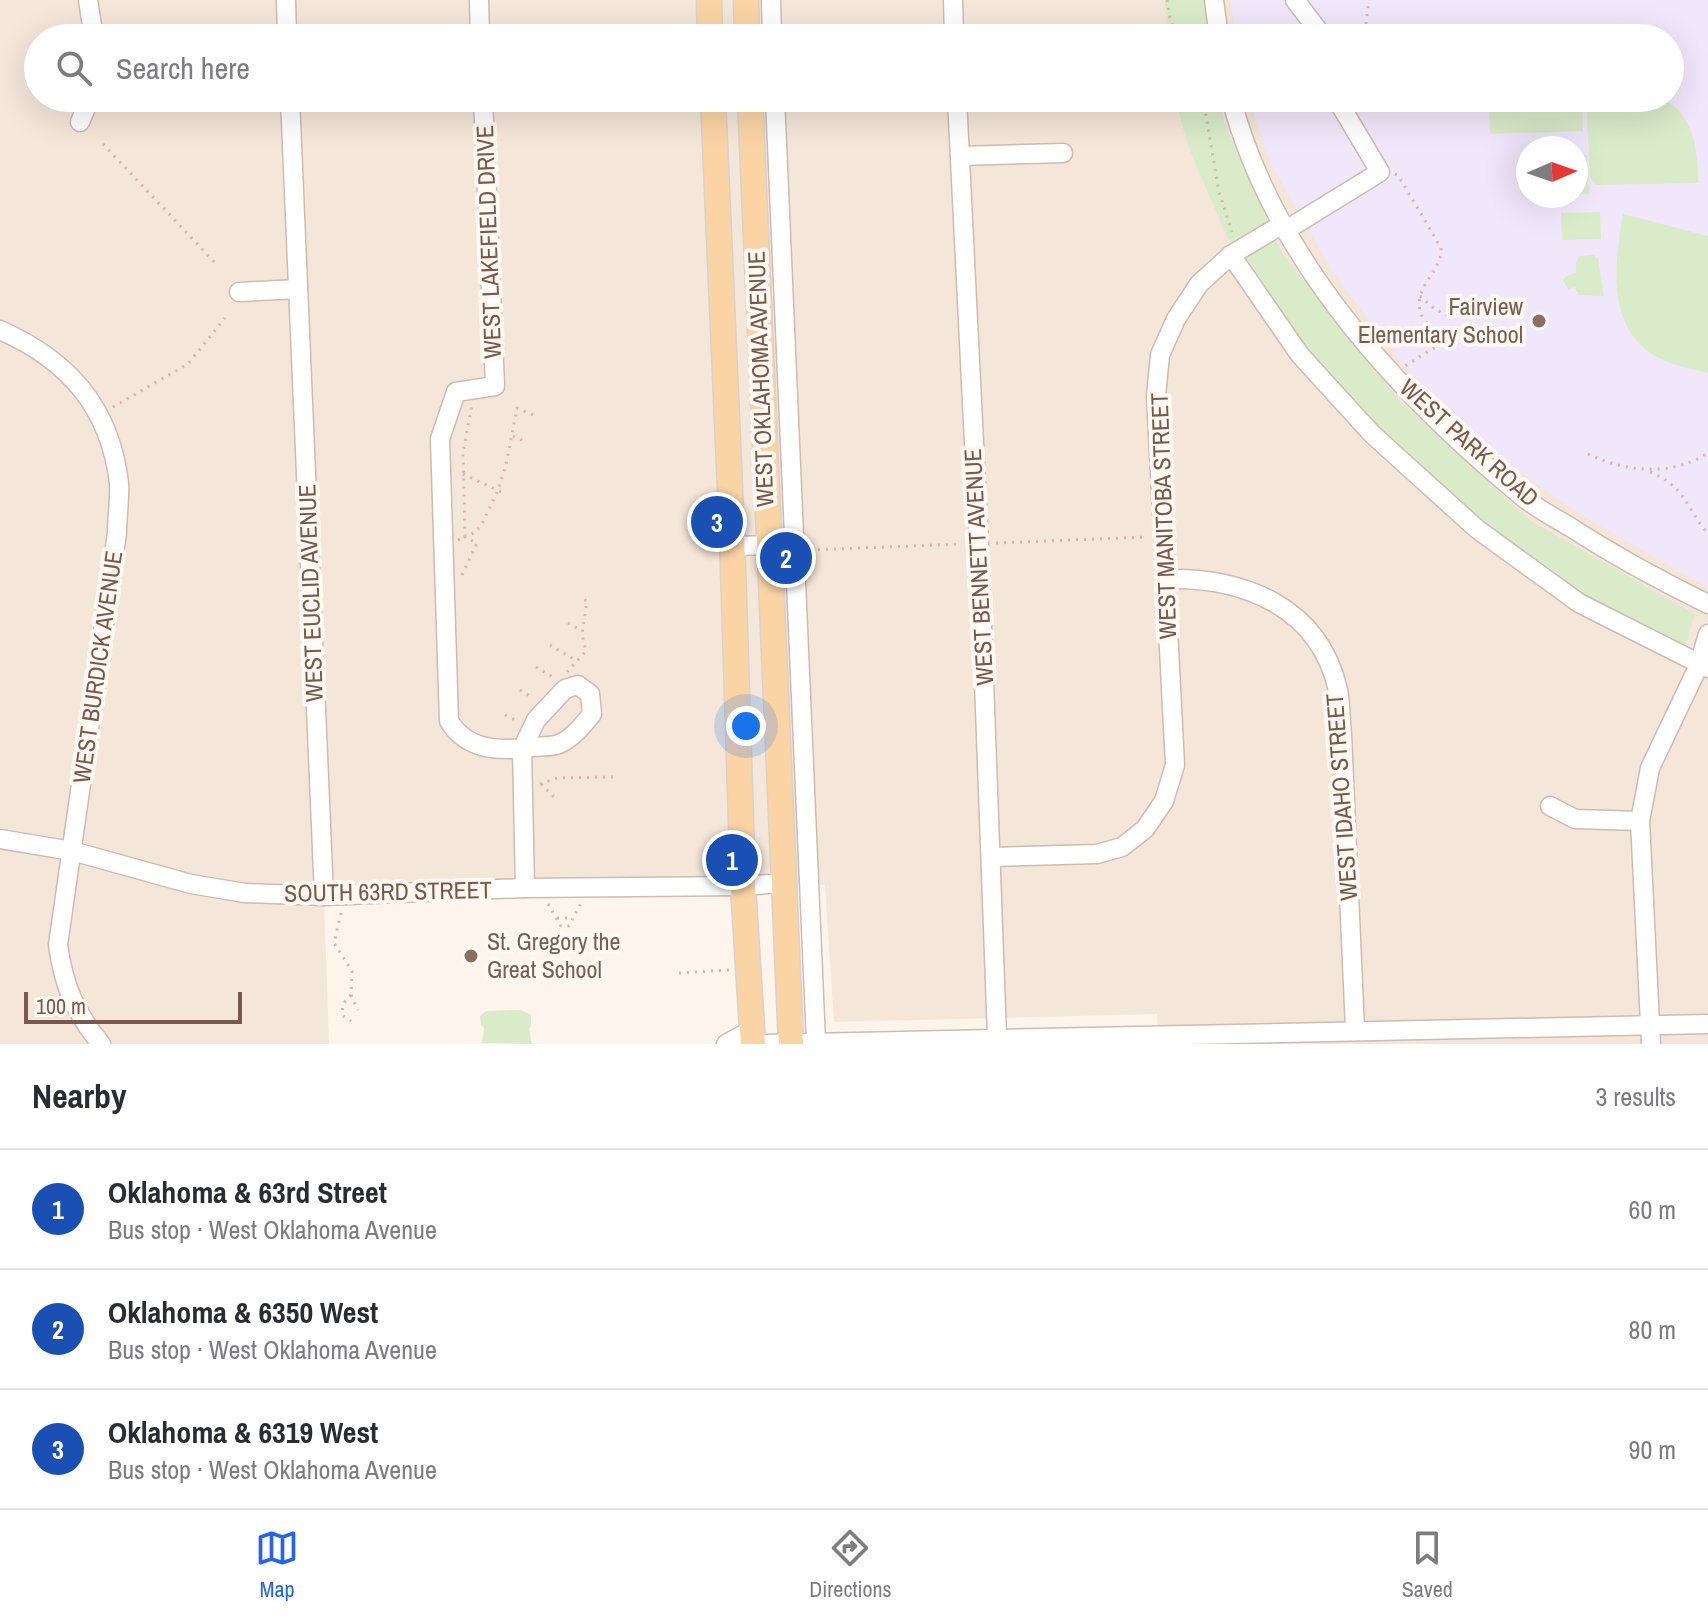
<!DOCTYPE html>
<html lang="en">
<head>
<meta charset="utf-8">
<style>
  body { margin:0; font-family:"Archivo Narrow",sans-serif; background:#f7f7f7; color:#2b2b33 }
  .compass { position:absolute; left:1516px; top:136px; width:72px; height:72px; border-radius:50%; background:#fff; box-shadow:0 8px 32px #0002; rotate:88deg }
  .scale { position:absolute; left:24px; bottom:20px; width:218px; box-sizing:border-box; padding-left:8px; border:4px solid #79594d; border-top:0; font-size:22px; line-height:28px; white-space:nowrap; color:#79594d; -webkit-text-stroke:6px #fff9f2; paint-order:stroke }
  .you { position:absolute; left:746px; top:726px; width:28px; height:28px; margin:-20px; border:6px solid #fff; border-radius:50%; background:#1a73e8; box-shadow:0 0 0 12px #1a73e833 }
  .badge { display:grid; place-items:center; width:52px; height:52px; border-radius:50%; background:#2563eb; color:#fff; font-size:26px; font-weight:700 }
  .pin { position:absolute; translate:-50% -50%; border:4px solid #fff; box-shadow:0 2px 8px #0006 }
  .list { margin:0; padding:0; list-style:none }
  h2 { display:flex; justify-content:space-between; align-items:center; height:104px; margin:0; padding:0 32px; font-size:34px }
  h2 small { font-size:26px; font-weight:400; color:#7c7c81 }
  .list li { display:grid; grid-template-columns:52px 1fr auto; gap:24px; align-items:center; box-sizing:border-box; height:120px; padding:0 32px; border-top:2px solid #e1e1e2 }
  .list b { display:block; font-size:30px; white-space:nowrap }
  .list p { margin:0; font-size:26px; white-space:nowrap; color:#7c7c81 }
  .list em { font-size:26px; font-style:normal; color:#7c7c81 }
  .icon { flex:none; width:44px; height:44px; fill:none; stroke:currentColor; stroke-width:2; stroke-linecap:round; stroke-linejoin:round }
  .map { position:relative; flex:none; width:1708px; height:1044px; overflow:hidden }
  .search { position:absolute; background:#fff; box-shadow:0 8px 32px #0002; left:24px; right:24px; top:24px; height:88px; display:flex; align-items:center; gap:20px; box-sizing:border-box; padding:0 28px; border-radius:44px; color:#7c7c81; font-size:30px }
  .sheet { height:464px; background:#fff }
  nav { display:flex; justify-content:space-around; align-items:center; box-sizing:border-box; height:112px; border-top:2px solid #e1e1e2; background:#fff; font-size:22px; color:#7c7c81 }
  nav a { display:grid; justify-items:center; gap:4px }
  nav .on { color:#2563eb }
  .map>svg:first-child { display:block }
  .residential { fill:#f4e6d9; fill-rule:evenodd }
  .education { fill:#f1e7fa; fill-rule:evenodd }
  .green { fill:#d9ebc9 }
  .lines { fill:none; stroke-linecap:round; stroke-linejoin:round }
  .minor-casing { stroke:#d0bbb0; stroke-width:21 }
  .major-casing { stroke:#d9d1cd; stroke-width:27 }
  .path { stroke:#d8b5a5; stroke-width:3; stroke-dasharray:2 6; stroke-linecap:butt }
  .minor { stroke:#fff; stroke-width:18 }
  .major { stroke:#fad4a5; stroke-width:24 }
  .education-dot { fill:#8d6e63; stroke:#fff9f2; stroke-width:3 }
  .labels { text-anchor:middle; stroke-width:8; stroke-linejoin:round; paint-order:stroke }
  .street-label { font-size:24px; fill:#79594d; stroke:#fff9f2 }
  .education-label { font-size:24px; fill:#785e54; stroke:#fff9f2; text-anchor:end }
</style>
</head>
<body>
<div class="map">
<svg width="1708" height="1044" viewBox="0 0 1708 1044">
  <rect width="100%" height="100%" fill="#fdf5eb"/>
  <path class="residential" d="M0,0H1708V1044H1159L1157,1014L834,1022L825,885L742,883L324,897L329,1044H0ZM38,38H1670V98H38ZM1528,148H1576V196H1528Z"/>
  <path class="education" d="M1231,0H1708V588L1581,515L1517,470L1452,415L1406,368L1335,275L1271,164L1249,98H1670V38H1235ZM1528,148H1576V196H1528Z"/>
  <g class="green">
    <path d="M1165,0H1209L1214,38H1167Z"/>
    <path d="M1175,98H1221L1224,123L1282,253L1400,401L1531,521L1695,614L1684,651L1540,570L1436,492L1314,363L1227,237L1188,146Z"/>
    <path d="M1489,98H1582L1583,131L1490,134Z"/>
    <path d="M1586,98C1608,98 1635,94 1657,98C1693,106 1699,153 1698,183L1596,185L1590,177Z"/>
    <path d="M1576,155H1587L1589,194L1576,195Z"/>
    <path d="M1600,212L1601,239L1562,240L1561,213Z"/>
    <path d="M1623,214L1708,236V373C1687,368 1662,363 1645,349C1606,315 1616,258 1623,214Z"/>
    <path d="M1593,255L1598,258L1604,296L1578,295L1575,287L1568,289L1563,280L1566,276L1576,273V263L1579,256Z"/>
    <path d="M521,1010L531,1015V1026L529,1029L532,1044L482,1043L484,1028L481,1025L480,1016L486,1011Z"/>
  </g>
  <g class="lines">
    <defs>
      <g id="minor">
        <path d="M88,0L94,38"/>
        <path d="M286,0L287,38"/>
        <path d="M479,0L480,38"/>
        <path d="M771,0L772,38"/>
        <path d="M953,0L954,38"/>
        <path d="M1214,0L1219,38"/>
        <path d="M1295,0L1318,30L1319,38"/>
        <path d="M290,98L324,896"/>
        <path d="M483,98L495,386L456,392L440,439L449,721C468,752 501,751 534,747C542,746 552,747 559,744C573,738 583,725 592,714L590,694L578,685L565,689L536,720L522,749L525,888"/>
        <path d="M775,98L816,1042"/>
        <path d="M957,98L979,544L997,1037"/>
        <path d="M1231,98C1273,259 1399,395 1524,498C1538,509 1555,518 1570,527C1615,556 1661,581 1708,604"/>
        <path d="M80,122L90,98"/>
        <path d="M960,156L1063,153"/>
        <path d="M1286,230L1380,172L1336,98"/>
        <path d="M1231,255L1300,355L1372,434L1477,529L1579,603L1708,668"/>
        <path d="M239,292L298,289"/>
        <path d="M0,330C68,360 110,407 119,483C120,499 117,517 117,533L58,945C64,987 75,1012 101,1044"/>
        <path d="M732,546L779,545"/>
        <path d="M1166,579C1243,577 1319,606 1338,690C1341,704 1340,719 1342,734L1355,1030"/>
        <path d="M1550,806L1575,819L1640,821"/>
        <path d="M0,839L72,851L191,884L245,893L324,896L525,888L743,886L782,883"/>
        <path d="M992,857L1097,854L1122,847L1145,829L1164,801L1175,765L1156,396L1160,355L1176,319L1199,284L1231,255L1283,224"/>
        <path d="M726,1044L752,1030"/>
        <path d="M759,1044L1708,1024"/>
        <path d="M1651,1044L1640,821L1650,768L1699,665L1708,634"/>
      </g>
      <g id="major">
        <path d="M709,0L710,38"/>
        <path d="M746,0L747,38"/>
        <path d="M713,98L732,535L743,886L753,1044"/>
        <path d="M750,98L791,1044"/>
      </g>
    </defs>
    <use href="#minor" class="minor-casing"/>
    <use href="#major" class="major-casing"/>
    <g class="path">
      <path d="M1167,0L1170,19L1178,38"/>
      <path d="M1348,25L1349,38"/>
      <path d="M1358,38L1366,23L1369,0"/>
      <path d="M1203,98L1219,192L1232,232"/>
      <path d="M103,144L218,266"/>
      <path d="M1395,174L1398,175L1441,248C1442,274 1408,289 1423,318C1428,327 1439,332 1445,341L1405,366"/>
      <path d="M1420,296C1434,309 1449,322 1469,315L1471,318"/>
      <path d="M1445,341H1453"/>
      <path d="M113,407L188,364L225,318"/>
      <path d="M513,436L526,442"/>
      <path d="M1588,454C1626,472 1671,477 1708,453"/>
      <path d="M1650,472C1683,486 1684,502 1704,529L1708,531"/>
      <path d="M463,474L506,494"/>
      <path d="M458,540L465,537L463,452L472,405"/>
      <path d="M996,543L1146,537"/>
      <path d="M810,550L962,544"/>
      <path d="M462,575L477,543L465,537L476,532L483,522L498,490L506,465L517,408L538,417"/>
      <path d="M568,623L582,631"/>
      <path d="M550,645L577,661"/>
      <path d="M536,667L556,679"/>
      <path d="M567,672L586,651L582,634L587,601L582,599"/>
      <path d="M520,690L533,698"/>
      <path d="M505,715L517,721"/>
      <path d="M540,784L557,778L615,777"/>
      <path d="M541,784L558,801"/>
      <path d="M548,904L561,926H569L581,903"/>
      <path d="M341,913L334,943L352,971L351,995C344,1001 341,1006 343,1016L351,1021"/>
      <path d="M557,918H572"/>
      <path d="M679,973L730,970"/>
      <path d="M351,995L358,1010"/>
    </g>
    <use href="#minor" class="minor"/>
    <use href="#major" class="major"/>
  </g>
  <g class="education-dot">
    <circle cx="1539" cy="321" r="8"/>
    <circle cx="471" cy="956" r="8"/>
  </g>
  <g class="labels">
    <g class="street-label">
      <text transform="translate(489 242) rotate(-92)" y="8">WEST LAKEFIELD DRIVE</text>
      <text transform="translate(761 379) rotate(-92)" y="8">WEST OKLAHOMA AVENUE</text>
      <text transform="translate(1469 443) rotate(42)" y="8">WEST PARK ROAD</text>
      <text transform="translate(1164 516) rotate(-92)" y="8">WEST MANITOBA STREET</text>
      <text transform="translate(979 567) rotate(-93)" y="8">WEST BENNETT AVENUE</text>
      <text transform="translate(311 593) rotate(-92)" y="8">WEST EUCLID AVENUE</text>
      <text transform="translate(98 667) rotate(-82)" y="8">WEST BURDICK AVENUE</text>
      <text transform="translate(1342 797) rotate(-94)" y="8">WEST IDAHO STREET</text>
      <text transform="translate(388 892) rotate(-1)" y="8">SOUTH 63RD STREET</text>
    </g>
    <g class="education-label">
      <text x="1523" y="315">Fairview<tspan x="1523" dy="28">Elementary School</tspan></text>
      <text x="487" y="950" text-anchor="start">St. Gregory the<tspan x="487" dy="28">Great School</tspan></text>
    </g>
  </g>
</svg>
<svg class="compass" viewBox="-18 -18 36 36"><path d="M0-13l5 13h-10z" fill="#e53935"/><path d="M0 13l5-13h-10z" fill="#7c7c81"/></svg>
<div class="scale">100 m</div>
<div class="you"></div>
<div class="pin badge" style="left:732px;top:860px;background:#1a4fb4">1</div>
<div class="pin badge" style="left:786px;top:558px;background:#1a4fb4">2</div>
<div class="pin badge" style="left:717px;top:522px;background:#1a4fb4">3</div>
<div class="search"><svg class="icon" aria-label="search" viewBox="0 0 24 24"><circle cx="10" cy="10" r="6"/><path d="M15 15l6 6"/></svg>Search here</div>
</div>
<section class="sheet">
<h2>Nearby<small>3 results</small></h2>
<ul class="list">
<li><span class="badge" style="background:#1a4fb4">1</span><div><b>Oklahoma &amp; 63rd Street</b><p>Bus stop · West Oklahoma Avenue</p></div><em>60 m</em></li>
<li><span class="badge" style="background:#1a4fb4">2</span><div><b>Oklahoma &amp; 6350 West</b><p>Bus stop · West Oklahoma Avenue</p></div><em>80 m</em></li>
<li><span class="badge" style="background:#1a4fb4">3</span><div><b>Oklahoma &amp; 6319 West</b><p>Bus stop · West Oklahoma Avenue</p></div><em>90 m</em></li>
</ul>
</section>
<nav>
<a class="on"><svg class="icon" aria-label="map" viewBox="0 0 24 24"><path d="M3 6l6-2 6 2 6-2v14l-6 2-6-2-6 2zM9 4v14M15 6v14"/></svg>Map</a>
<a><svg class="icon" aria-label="directions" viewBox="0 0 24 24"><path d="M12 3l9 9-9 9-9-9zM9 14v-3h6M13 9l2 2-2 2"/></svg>Directions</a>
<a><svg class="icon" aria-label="saved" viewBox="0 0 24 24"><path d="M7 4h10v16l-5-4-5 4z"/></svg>Saved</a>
</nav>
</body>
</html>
